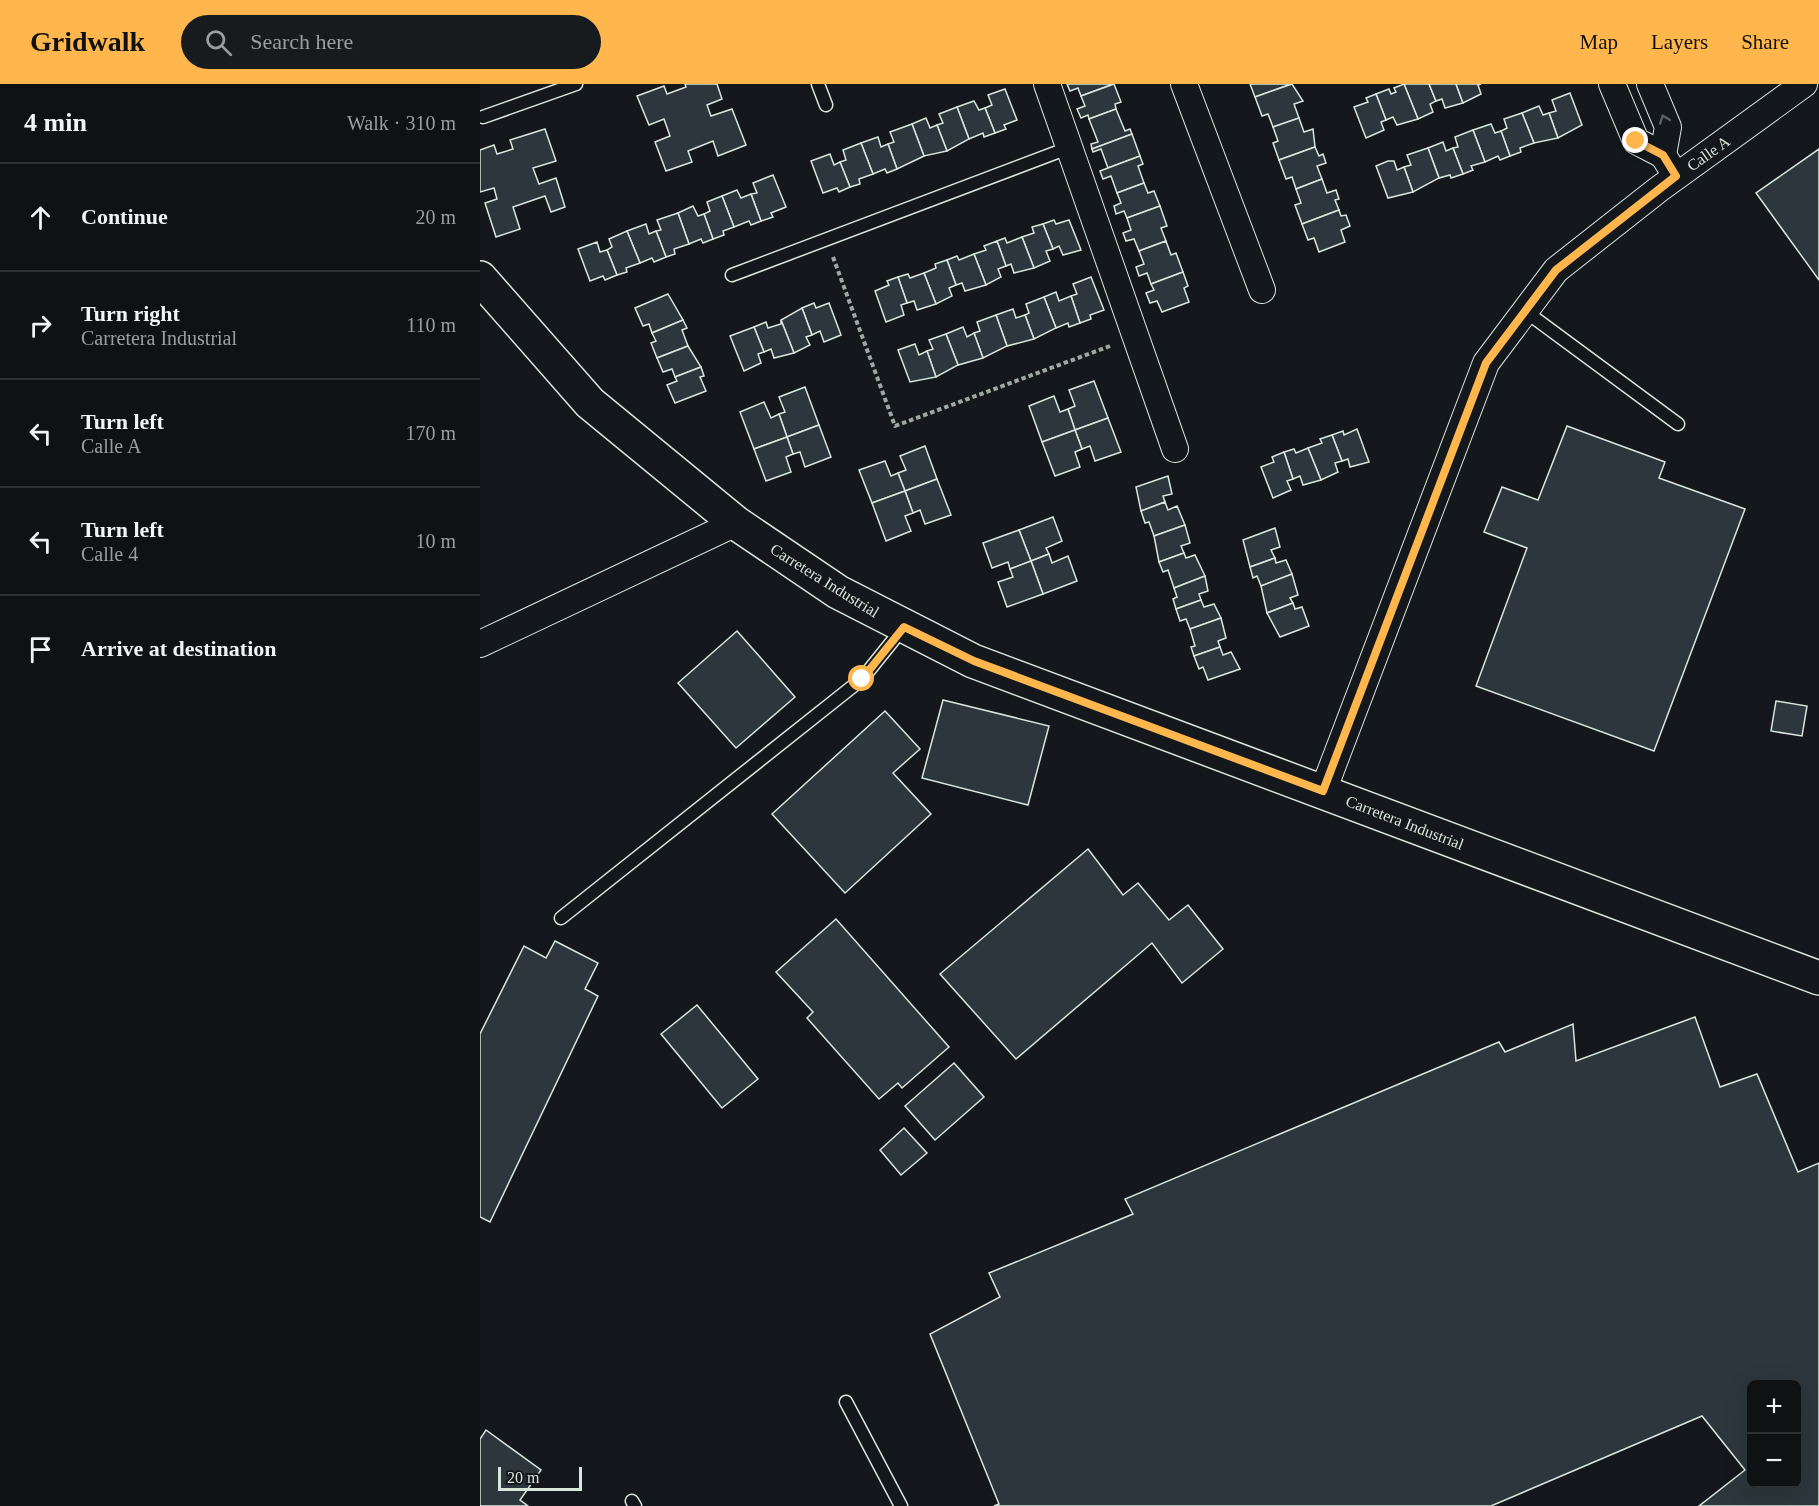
<!DOCTYPE html>
<html lang="en">
<head>
<meta charset="utf-8">
<style>
  body { margin:0; font-family:Georgia,serif; background:#181b1e; color:#f1f3f6 }
  .controls { position:absolute; right:18px; bottom:18px; display:grid; overflow:hidden; border-radius:9px; box-shadow:0 6px 24px #0002 }
  .controls button { width:54px; height:54px; display:grid; place-items:center; padding:0; border:0; border-bottom:2px solid #2f3234; background:#0f1215; color:#f1f3f6; font:30px sans-serif }
  .scale { position:absolute; left:18px; bottom:15px; width:84px; box-sizing:border-box; padding-left:6px; border:3px solid #d8e6dc; border-top:0; font-size:16px; line-height:21px; white-space:nowrap; color:#d8e6dc; -webkit-text-stroke:4px #14181c; paint-order:stroke }
  .stop { position:absolute; width:18px; height:18px; margin:-14px; border:4px solid #ffb74d; border-radius:50%; background:#fff }
  .stop.end { background:#ffb74d; border-color:#fff; box-shadow:0 2px 6px #0008 }
  .list { margin:0; padding:0; list-style:none }
  h2 { display:flex; justify-content:space-between; align-items:center; height:78px; margin:0; padding:0 24px; font-size:26px }
  h2 small { font-size:20px; font-weight:400; color:#9b9ea0 }
  .list li { display:grid; grid-template-columns:39px 1fr auto; gap:18px; align-items:center; box-sizing:border-box; height:108px; padding:0 24px; border-top:2px solid #2f3234 }
  .list b { display:block; font-size:22px; white-space:nowrap }
  .list p { margin:0; font-size:20px; white-space:nowrap; color:#9b9ea0 }
  .list em { font-size:20px; font-style:normal; color:#9b9ea0 }
  .icon { flex:none; width:33px; height:33px; fill:none; stroke:currentColor; stroke-width:2; stroke-linecap:round; stroke-linejoin:round }
  .map { position:relative; flex:none; width:1339px; height:1422px; overflow:hidden }
  header { display:flex; align-items:center; gap:36px; box-sizing:border-box; height:84px; padding:0 30px; background:#ffb74d; color:#111 }
  header strong { font-size:28px }
  nav { display:flex; gap:33px; margin-inline-start:auto; font-size:21px }
  .search { width:420px; height:54px; background:#181b1e; display:flex; align-items:center; gap:15px; box-sizing:border-box; padding:0 21px; border-radius:33px; color:#9b9ea0; font-size:22px }
  main { display:flex }
  aside { flex:1; background:#0f1215 }
  .map>svg:first-child { display:block }
  .building { fill:#2c363c; stroke:#d8e6dc; stroke-width:1.5; fill-rule:evenodd }
  .lines { fill:none; stroke-linecap:round; stroke-linejoin:round }
  .lane-casing { stroke:#d8e6dc; stroke-width:15 }
  .street-casing { stroke:#d8e6dc; stroke-width:28 }
  .secondary-casing { stroke:#d8e6dc; stroke-width:36 }
  .path { stroke:#9da8a2; stroke-width:4; stroke-dasharray:4.5 3; stroke-linecap:butt }
  .lane { stroke:#14181c; stroke-width:12 }
  .street { stroke:#14181c; stroke-width:26 }
  .secondary { stroke:#14181c; stroke-width:33 }
  .oneway { stroke:#59605f }
  .route { stroke:#ffb74d; stroke-width:8 }
  .labels { text-anchor:middle; stroke-width:4.5; stroke-linejoin:round; paint-order:stroke }
  .street-label { font-size:16px; fill:#d8e6dc; stroke:#14181c }
</style>
</head>
<body>
<header>
<strong>Gridwalk</strong>
<div class="search"><svg class="icon" aria-label="search" viewBox="0 0 24 24"><circle cx="10" cy="10" r="6"/><path d="M15 15l6 6"/></svg>Search here</div>
<nav><a>Map</a><a>Layers</a><a>Share</a></nav>
</header>
<main>
<aside>
<h2>4 min<small>Walk · 310 m</small></h2>
<ul class="list">
<li><svg class="icon" aria-label="ahead" viewBox="0 0 24 24"><path d="M12 20V5M6 11l6-6 6 6"/></svg><div><b>Continue</b></div><em>20 m</em></li>
<li><svg class="icon" aria-label="right" viewBox="0 0 24 24"><path d="M7 20v-9h11M14 6l5 5-5 5"/></svg><div><b>Turn right</b><p>Carretera Industrial</p></div><em>110 m</em></li>
<li><svg class="icon" aria-label="left" viewBox="0 0 24 24"><path d="M17 20v-9H6M10 6l-5 5 5 5"/></svg><div><b>Turn left</b><p>Calle A</p></div><em>170 m</em></li>
<li><svg class="icon" aria-label="left" viewBox="0 0 24 24"><path d="M17 20v-9H6M10 6l-5 5 5 5"/></svg><div><b>Turn left</b><p>Calle 4</p></div><em>10 m</em></li>
<li><svg class="icon" aria-label="arrive" viewBox="0 0 24 24"><path d="M6 21V4h12l-3 4 3 4H6"/></svg><div><b>Arrive at destination</b></div></li>
</ul>
</aside>
<div class="map">
<svg width="1339" height="1422" viewBox="0 0 1339 1422">
  <rect width="100%" height="100%" fill="#14181c"/>
  <g class="building">
    <path d="M205,0H237L242,15L227,21L231,32L252,25L266,61L238,72L233,57L208,67L212,78L186,87L175,58L190,52L184,35L169,41L157,12L184,2L187,10L206,3Z"/>
    <path d="M587,0H633L601,12L598,4L590,7Z"/>
    <path d="M634,0L641,18L635,20L636,25L609,35L608,31L601,34L597,25L605,22L601,12Z"/>
    <path d="M770,0H811L775,13Z"/>
    <path d="M812,0L823,17L814,20L819,34L793,43L788,30L782,32L775,13Z"/>
    <path d="M924,0H949L956,17L950,20L953,28L938,35Z"/>
    <path d="M924,0L938,35L917,41L913,33L906,36L896,10L909,5L911,10L916,8L914,4Z"/>
    <path d="M949,0H976L983,19L965,24L962,15L956,17Z"/>
    <path d="M976,0H1001L998,1L1001,10L983,19Z"/>
    <path d="M525,5L537,36L524,41L526,45L515,49L505,24L512,21L508,11Z"/>
    <path d="M1090,9L1102,41L1078,54L1069,29L1076,27L1072,16Z"/>
    <path d="M896,10L906,36L901,38L904,46L886,54L874,23L888,18L886,14Z"/>
    <path d="M494,17L499,26L505,24L515,49L504,53L503,49L489,55L477,23Z"/>
    <path d="M1059,22L1063,31L1069,29L1078,54L1054,59L1042,29Z"/>
    <path d="M477,23L489,55L467,67L457,41L463,39L459,30Z"/>
    <path d="M636,25L645,47L650,45L652,50L612,65L611,60L618,58L609,35Z"/>
    <path d="M1042,29L1054,59L1040,64L1041,68L1030,72L1021,47L1027,44L1024,35Z"/>
    <path d="M446,34L450,44L457,41L467,67L444,72L432,40Z"/>
    <path d="M819,34L824,48L833,45L835,63L799,76L793,59L798,57L793,43Z"/>
    <path d="M432,40L444,72L417,85L408,60L414,58L410,48Z"/>
    <path d="M1011,40L1015,49L1021,47L1030,72L1020,76L1018,72L1005,78L993,46Z"/>
    <path d="M65,45L76,77L53,84L59,100L76,94L85,123L71,128L65,112L33,123L40,145L16,153L5,119L17,115L14,104L0,108V66L14,61L17,70L33,65L30,56Z"/>
    <path d="M993,46L1005,78L991,82L993,86L983,90L973,64L978,63L975,53Z"/>
    <path d="M652,50L660,72L628,84L621,65L613,68L612,65Z"/>
    <path d="M398,53L401,63L408,60L417,85L407,89L405,85L393,90L381,59Z"/>
    <path d="M963,58L966,67L973,64L983,90L971,94L970,91L959,94L948,64Z"/>
    <path d="M381,59L393,90L379,95L380,100L370,103L360,78L366,76L363,66Z"/>
    <path d="M835,63L839,72L843,70L846,79L837,82L842,95L816,105L812,93L806,95L799,76Z"/>
    <path d="M948,64L959,94L933,108L924,83L931,81L927,71Z"/>
    <path d="M1339,65V196L1276,109Z"/>
    <path d="M350,70L354,81L360,78L370,103L359,108L357,104L343,109L331,77Z"/>
    <path d="M660,72L663,80L658,82L664,99L637,109L631,92L623,95L620,87Z"/>
    <path d="M908,77H914L917,86L924,83L933,108L908,114L896,82Z"/>
    <path d="M293,91L306,123L291,129L293,133L281,137L271,110L277,109L273,99Z"/>
    <path d="M842,95L847,109L856,106L859,115L855,116L859,126L822,140L815,121L821,119L816,105Z"/>
    <path d="M664,99L668,109L674,107L680,122L647,134L644,127L636,130L634,122L641,119L637,109Z"/>
    <path d="M257,106L261,114L271,110L281,137L271,141L269,137L254,143L242,112Z"/>
    <path d="M242,112L254,143L243,147L244,151L233,155L224,130L230,127L227,118Z"/>
    <path d="M213,122L218,132L224,130L233,155L223,159L221,155L209,160L198,129Z"/>
    <path d="M680,122L687,142L681,144L686,157L659,167L654,155L646,157L643,149L651,146L647,134Z"/>
    <path d="M859,126L861,132L866,131L870,142L861,146L865,158L839,168L834,154L828,156L822,140Z"/>
    <path d="M198,129L209,160L194,165L195,170L186,173L176,147L181,146L177,136Z"/>
    <path d="M574,136L576,140L589,136L601,166L583,171L579,162L573,165L563,140Z"/>
    <path d="M166,140L169,150L176,147L186,173L174,178L172,174L160,179L147,147Z"/>
    <path d="M563,140L573,165L566,167L570,177L554,184L542,153L554,149L552,143Z"/>
    <path d="M147,147L160,179L146,184L147,188L137,191L127,166L132,163L129,155Z"/>
    <path d="M542,153L554,184L534,189L531,180L526,182L517,157L525,154L527,159Z"/>
    <path d="M517,157L526,182L518,185L521,193L506,201L494,170L506,166L504,162Z"/>
    <path d="M686,157L691,171L696,169L703,188L671,200L667,189L659,192L656,183L664,180L659,167Z"/>
    <path d="M117,158L120,168L127,166L137,191L125,196L123,192L110,197L98,165Z"/>
    <path d="M494,170L506,201L485,207L482,199L476,201L467,176L477,172L479,176Z"/>
    <path d="M467,176L476,201L469,204L472,212L456,220L444,189L456,184L455,180Z"/>
    <path d="M703,188L708,202L704,204L709,218L682,228L677,217L670,219L666,209L674,206L671,200Z"/>
    <path d="M444,189L456,220L437,226L434,217L427,219L418,193L428,190L430,194Z"/>
    <path d="M418,193L427,219L421,221L424,231L406,238L395,207L409,201L407,197Z"/>
    <path d="M611,193L624,226L610,231L611,235L600,239L591,212L597,210L593,200Z"/>
    <path d="M576,208L579,217L591,212L600,239L589,243L588,239L576,244L564,213Z"/>
    <path d="M188,210L203,236L172,249L169,240L163,242L155,224Z"/>
    <path d="M564,213L576,244L554,255L545,231L549,229L546,220Z"/>
    <path d="M334,219L336,224L349,219L361,251L344,258L340,247L332,251L322,224Z"/>
    <path d="M322,224L332,251L326,253L330,261L314,269L301,236Z"/>
    <path d="M533,225L536,234L545,231L554,255L527,262L516,231Z"/>
    <path d="M516,231L527,262L503,274L494,249L500,247L497,238Z"/>
    <path d="M203,236L207,244L202,246L208,262L177,274L171,259L176,257L172,249Z"/>
    <path d="M301,236L314,269L294,274L291,265L284,268L274,243L286,238L288,244L301,240Z"/>
    <path d="M274,243L284,268L278,270L281,279L264,287L250,252Z"/>
    <path d="M483,243L487,253L494,249L503,274L478,281L466,250Z"/>
    <path d="M466,250L478,281L456,293L447,267L453,265L449,256Z"/>
    <path d="M435,260L439,271L447,267L456,293L430,298L418,266Z"/>
    <path d="M208,262L221,283L195,293L192,285L183,288L177,274Z"/>
    <path d="M221,283L224,292L220,293L226,307L195,319L187,301L197,297L195,293Z"/>
    <path d="M614,297L628,334L595,346L588,325L595,322L589,306Z"/>
    <path d="M325,303L339,341L307,353L299,330L305,328L299,313Z"/>
    <path d="M574,312L580,328L588,325L595,346L562,358L549,322Z"/>
    <path d="M284,318L291,334L299,330L307,353L274,365L260,328Z"/>
    <path d="M628,334L641,368L615,377L610,362L602,365L595,346Z"/>
    <path d="M339,341L351,373L325,383L320,368L313,370L307,353Z"/>
    <path d="M1087,342L1185,378L1179,394L1265,425L1174,667L996,602L1047,464L1004,448L1022,403L1058,416Z"/>
    <path d="M877,345L889,378L870,383L868,375L862,377L852,351L863,347L864,351Z"/>
    <path d="M595,346L602,365L595,368L600,383L575,392L562,358Z"/>
    <path d="M852,351L862,377L855,379L858,388L841,396L828,364L842,359L840,355Z"/>
    <path d="M307,353L313,370L306,373L311,388L286,397L274,365Z"/>
    <path d="M445,362L457,395L425,407L418,389L426,386L420,372Z"/>
    <path d="M828,364L841,396L823,401L820,392L813,395L804,368L814,365L816,369Z"/>
    <path d="M804,368L813,395L807,397L811,406L793,414L781,383L794,378L792,373Z"/>
    <path d="M405,377L411,392L418,389L425,407L392,419L379,386Z"/>
    <path d="M688,392L692,410L683,412L685,418L661,427L656,403Z"/>
    <path d="M457,395L471,431L445,440L440,426L433,429L425,407Z"/>
    <path d="M425,407L433,429L425,432L431,447L406,457L392,419Z"/>
    <path d="M685,418L688,426L697,422L705,441L674,452L669,438L665,439L661,427Z"/>
    <path d="M573,433L582,457L566,464L569,470L551,477L539,446Z"/>
    <path d="M705,441L710,459L701,462L704,469L679,478L674,452Z"/>
    <path d="M795,444L800,463L791,466L795,474L770,483L763,456Z"/>
    <path d="M539,446L551,477L530,485L528,478L512,484L503,459Z"/>
    <path d="M704,469L706,474L715,471L725,492L694,504L688,486L683,488L679,478Z"/>
    <path d="M569,470L572,479L588,472L597,497L563,510L551,477Z"/>
    <path d="M795,474L796,479L806,476L812,490L781,502L777,492L773,494L770,483Z"/>
    <path d="M551,477L563,510L527,523L518,498L533,493L530,485Z"/>
    <path d="M812,490L818,511L810,514L813,519L787,529L781,502Z"/>
    <path d="M725,492L728,507L719,510L721,516L696,525L693,515L697,513L694,504Z"/>
    <path d="M721,516L724,523L734,520L741,534L710,545L706,535L700,537L696,525Z"/>
    <path d="M813,519L815,525L822,523L829,542L800,553L787,529Z"/>
    <path d="M741,534L746,554L738,557L740,563L714,572L711,563L715,562L710,545Z"/>
    <path d="M257,547L315,613L256,664L198,599Z"/>
    <path d="M740,563L743,571L751,568L760,585L728,596L723,583L719,585L714,572Z"/>
    <path d="M463,616L569,642L548,721L442,694Z"/>
    <path d="M1296,617L1327,622L1322,652L1291,647Z"/>
    <path d="M405,627L440,665L413,689L451,730L365,809L292,730Z"/>
    <path d="M608,765L643,811L658,799L689,836L708,821L743,865L702,899L672,859L536,975L460,890Z"/>
    <path d="M356,835L469,963L422,1004L418,999L399,1015L327,934L333,928L296,888Z"/>
    <path d="M75,857L118,879L105,905L118,912L10,1138L0,1133V950L44,862L66,874Z"/>
    <path d="M217,921L278,995L242,1024L181,950Z"/>
    <path d="M1215,933L1240,1003L1277,990L1318,1088L1339,1079V1422H1219L1265,1386L1222,1332L1011,1422H514L519,1420L450,1250L520,1213L509,1189L653,1130L645,1115L1019,958L1025,968L1093,940L1096,977ZM1272,1300H1316V1400H1272Z"/>
    <path d="M474,979L504,1013L455,1056L425,1022Z"/>
    <path d="M424,1044L447,1069L421,1091L400,1066Z"/>
    <path d="M6,1346L61,1386L40,1416L48,1422H0V1355Z"/>
  </g>
  <g class="lines">
    <defs>
      <g id="lane">
        <path d="M338,0L346,21"/>
        <path d="M3,33L96,0"/>
        <path d="M252,191L588,64"/>
        <path d="M1045,227L1198,340"/>
        <path d="M81,834L382,595L423,544"/>
        <path d="M366,1318L421,1422"/>
        <path d="M152,1417L155,1422"/>
      </g>
      <g id="street">
        <path d="M567,0L695,365"/>
        <path d="M704,0L782,206"/>
        <path d="M1132,0L1156,57L1183,71L1196,92"/>
        <path d="M1170,0L1188,43L1183,71"/>
        <path d="M0,560L256,439"/>
        <path d="M843,707L1006,279L1076,186L1179,105L1324,0"/>
      </g>
      <path id="secondary" d="M0,194L110,319L256,439L358,508L493,577L1339,894"/>
    </defs>
    <use href="#lane" class="lane-casing"/>
    <use href="#street" class="street-casing"/>
    <use href="#secondary" class="secondary-casing"/>
    <path class="path" d="M353,173L415,342L630,262"/>
    <use href="#lane" class="lane"/>
    <use href="#street" class="street"/>
    <use href="#secondary" class="secondary"/>
  </g>
  <defs><path id="oneway-chevron" d="M-2-3.5L2.5 0L-2 3.5" fill="none" stroke-width="1.6" stroke-linecap="round" stroke-linejoin="round" transform="scale(1.5)"/></defs>
  <use class="oneway" href="#oneway-chevron" transform="translate(1184 35) rotate(-110)"/>
  <g class="lines">
    <path class="route" d="M382,595L424,543L494,577L843,707L1006,279L1076,186L1196,92L1183,71L1156,57"/>
  </g>
  <g class="labels">
    <g class="street-label">
      <text transform="translate(1228 69) rotate(-36)" y="6">Calle A</text>
      <text transform="translate(345 496) rotate(32)" y="6">Carretera Industrial</text>
      <text transform="translate(925 738) rotate(21)" y="6">Carretera Industrial</text>
    </g>
  </g>
</svg>
<div class="controls">
<button>+</button>
<button>−</button>
</div>
<div class="scale">20 m</div>
<div class="stop" style="left:382px;top:595px"></div>
<div class="stop end" style="left:1156px;top:57px"></div>
</div>
</main>
</body>
</html>
